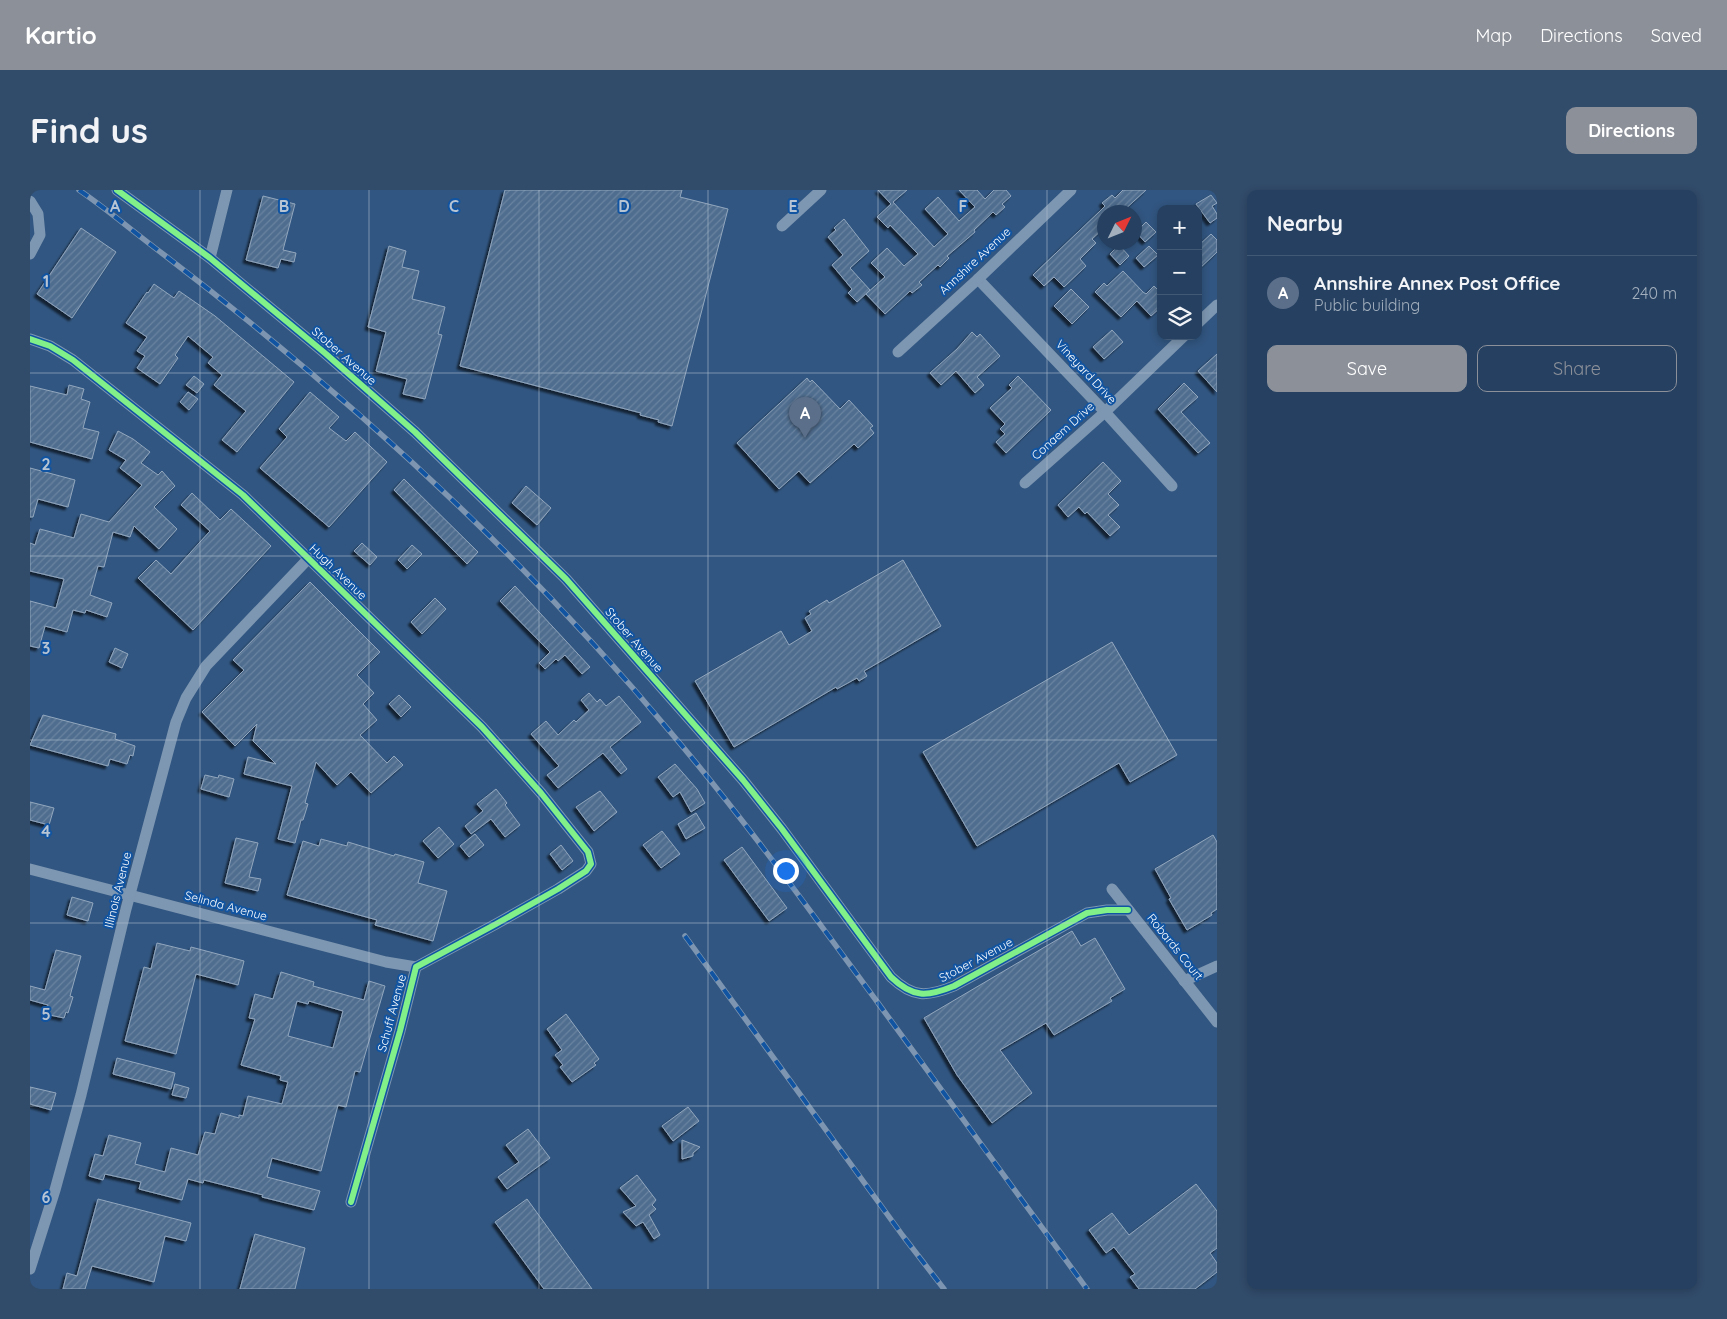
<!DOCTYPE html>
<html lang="en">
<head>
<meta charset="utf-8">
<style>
  body { margin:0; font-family:Quicksand,sans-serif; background:#314b6a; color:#f1f3f6 }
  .controls { position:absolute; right:15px; top:15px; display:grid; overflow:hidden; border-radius:10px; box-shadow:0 2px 8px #0003 }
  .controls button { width:45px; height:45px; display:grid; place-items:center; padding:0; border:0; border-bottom:1px solid #425976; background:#254061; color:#f1f3f6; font:25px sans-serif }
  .compass { position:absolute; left:1067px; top:15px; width:45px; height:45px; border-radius:50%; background:#254061; box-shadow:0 2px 8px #0003; rotate:47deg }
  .you { position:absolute; left:755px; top:680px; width:18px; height:18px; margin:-12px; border:4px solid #fff; border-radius:50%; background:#1a73e8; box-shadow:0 0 0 8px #1a73e833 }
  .badge { display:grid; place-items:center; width:32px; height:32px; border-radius:50%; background:#8c9099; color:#fff; font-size:16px; font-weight:700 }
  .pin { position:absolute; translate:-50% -41px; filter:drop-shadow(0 1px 2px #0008) }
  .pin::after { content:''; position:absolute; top:26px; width:18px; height:15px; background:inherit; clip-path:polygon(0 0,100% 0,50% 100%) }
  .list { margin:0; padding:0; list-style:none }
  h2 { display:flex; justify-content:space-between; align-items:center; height:65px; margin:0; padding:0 20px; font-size:21px }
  h2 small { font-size:16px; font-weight:400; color:#a3afbd }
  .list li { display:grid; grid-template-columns:32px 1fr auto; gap:15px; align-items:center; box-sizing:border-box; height:75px; padding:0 20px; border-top:1px solid #425976 }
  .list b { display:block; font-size:19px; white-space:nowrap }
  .list p { margin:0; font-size:16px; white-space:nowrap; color:#a3afbd }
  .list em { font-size:16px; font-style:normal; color:#a3afbd }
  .actions { display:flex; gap:10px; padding:15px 20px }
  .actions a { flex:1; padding:11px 0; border:1px solid #8c9099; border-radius:10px; text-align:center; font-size:18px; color:#8c9099 }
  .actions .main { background:#8c9099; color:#fff }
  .icon { flex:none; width:28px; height:28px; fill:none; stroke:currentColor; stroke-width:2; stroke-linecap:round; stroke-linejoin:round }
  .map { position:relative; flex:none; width:1187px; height:1099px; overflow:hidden; border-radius:10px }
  header { display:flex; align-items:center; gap:30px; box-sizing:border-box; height:70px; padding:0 25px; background:#8c9099; color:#fff }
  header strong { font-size:24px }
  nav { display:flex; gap:28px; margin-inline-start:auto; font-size:18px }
  .intro { display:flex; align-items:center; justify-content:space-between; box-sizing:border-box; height:120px; padding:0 30px }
  h1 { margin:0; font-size:35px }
  .button { padding:12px 22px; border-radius:10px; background:#8c9099; color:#fff; font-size:18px; font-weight:700 }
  main { display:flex; gap:30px; padding:0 30px }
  aside { flex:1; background:#254061; border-radius:10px; box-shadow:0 2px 8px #0003 }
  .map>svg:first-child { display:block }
  .building { fill:url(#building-hatch); stroke:#92a7be; fill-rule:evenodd; filter:url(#shadow) }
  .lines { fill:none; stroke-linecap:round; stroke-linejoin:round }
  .minor { stroke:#7d96b1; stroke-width:11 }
  .rail-casing { stroke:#7d95b0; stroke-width:5.5 }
  .rail { stroke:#1054a2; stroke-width:4; stroke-dasharray:11; stroke-linecap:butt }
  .cycleway-casing { stroke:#1054a2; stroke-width:9 }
  .cycleway { stroke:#82f089; stroke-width:6 }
  .grid { fill:none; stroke:#b7c4d3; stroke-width:1; stroke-opacity:0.55 }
  .labels { text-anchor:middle; stroke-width:4; stroke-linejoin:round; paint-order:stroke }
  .street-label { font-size:12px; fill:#fff; stroke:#1054a2 }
  .grid-label { font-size:16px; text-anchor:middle; font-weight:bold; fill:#b7c4d3; stroke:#1054a2; stroke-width:4; stroke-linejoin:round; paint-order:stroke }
</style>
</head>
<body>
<header>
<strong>Kartio</strong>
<nav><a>Map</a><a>Directions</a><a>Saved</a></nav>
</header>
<div class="intro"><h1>Find us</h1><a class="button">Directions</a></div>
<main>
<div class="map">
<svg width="1187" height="1099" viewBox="0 0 1187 1099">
  <defs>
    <pattern id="building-hatch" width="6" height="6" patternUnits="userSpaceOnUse" patternTransform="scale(1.25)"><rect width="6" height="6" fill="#4f6d8f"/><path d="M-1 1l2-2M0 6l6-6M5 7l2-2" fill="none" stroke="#6983a0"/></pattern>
    <filter id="shadow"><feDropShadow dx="-3" dy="3" stdDeviation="1" flood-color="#0009"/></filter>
  </defs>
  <rect width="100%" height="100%" fill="#315681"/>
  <g class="building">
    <path d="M475,0H652L650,7L698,19L642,236L628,232L629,230L610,225L611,223L430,176Z"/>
    <path d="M848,0H877L863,12L904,57L918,44L895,19L908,7L929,31L945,17L929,0H947L955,9L964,0H976L981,6L972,14L975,17L966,25L963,22L944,40L945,42L917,66L919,68L910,77L908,75L889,92L892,95L882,103L880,101L855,124L836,104L855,87L841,73L857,58L874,76L888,64L860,35L858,38L847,27L861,14Z"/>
    <path d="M1093,0H1116L1092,22H1074V38L1062,49L1066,53L1050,69L1056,76L1034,97L1024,87L1014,96L1003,85L1069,22L1075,16L1072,13L1082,5L1085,8Z"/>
    <path d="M1181,5L1187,13L1182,16L1187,24V28L1180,33L1166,14Z"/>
    <path d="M233,6L265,14L253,60L266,63L264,72L251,69L248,78L216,70Z"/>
    <path d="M814,29L839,61L820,78L840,100L827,112L818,103L822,99L802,75L813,65L798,47L806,40L804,38Z"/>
    <path d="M1116,32L1126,42L1115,52L1106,42Z"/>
    <path d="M51,38L86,62L42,128L7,104Z"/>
    <path d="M1181,44L1187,50V62L1168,80V56Z"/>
    <path d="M1089,55L1099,66L1090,75L1080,64Z"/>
    <path d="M359,56L376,61L372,77L389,81L382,109L415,117L408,144L412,145L395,209L373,204L377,189L346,181L356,142L338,137Z"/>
    <path d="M1119,56L1128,65L1114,77L1106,68Z"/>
    <path d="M1093,81L1113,102L1116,104L1124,96L1131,103V117L1121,126L1107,111L1091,127L1065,102L1074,93L1077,96Z"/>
    <path d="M124,94L144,108L149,101L185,126L264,192L207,262L192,250L216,221L184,195L192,185L178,173L183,167L158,146L145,165L148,168L130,194L107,178L115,166L107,161L117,147L96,133L117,102L118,103Z"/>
    <path d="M1041,99L1059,117L1042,134L1024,116Z"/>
    <path d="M1082,140L1093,152L1074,169L1063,157Z"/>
    <path d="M942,142L947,147L950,144L970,166L947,187L954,195L945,203L926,181L911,195L900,183L927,159Z"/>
    <path d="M1187,164V202L1168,181Z"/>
    <path d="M164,186L174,194L167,203L156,195Z"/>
    <path d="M988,186L1021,220L976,263L966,252L975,244L970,239L975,234L960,218L982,198L979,195Z"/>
    <path d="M777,188L780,192L782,190L810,219L819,210L843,236L840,238L844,243L828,258L824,254L780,293L769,281L749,299L707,253Z"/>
    <path d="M1154,193L1168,207L1151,222L1180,253L1168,263L1128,219Z"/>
    <path d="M39,195L54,199L51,209L60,212L53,238L69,242L62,269L0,252V196L37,205Z"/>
    <path d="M158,202L168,209L159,220L150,212Z"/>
    <path d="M280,202L309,227L299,238L316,251L325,242L357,272L299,337L230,278L257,247L249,239Z"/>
    <path d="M88,241L103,249L120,262L111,273L128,285L132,281L145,296L124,317L147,339L129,359L104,336L100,347L83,342L74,377L68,376L60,405L82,413L77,427L56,420L55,423L43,420L37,442L15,436L9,458L0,456V411L26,418L34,389L0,381V353L5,355L10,339L44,348L51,324L79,332L112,295L90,278L96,270L79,260Z"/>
    <path d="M1073,272L1091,291L1078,304L1089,315L1078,325L1090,337L1080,346L1057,322L1055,324L1049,317L1038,327L1028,315Z"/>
    <path d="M0,278L45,290L38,317L8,309L3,327H0Z"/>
    <path d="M374,289L448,362L437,374L364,300Z"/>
    <path d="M496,296L521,318L507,335L482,313Z"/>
    <path d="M162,303L190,330L201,319L241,356L163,440L108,388L126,370L141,384L180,341L151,315Z"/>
    <path d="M332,353L347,367L340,375L324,361Z"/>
    <path d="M382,355L392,364L377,379L368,370Z"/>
    <path d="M873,370L911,436L834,481L837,486L829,491L827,488L807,499L806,497L704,557L665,491L751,441L759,455L782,441L775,428L781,424L779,421L797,410L799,413Z"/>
    <path d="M280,392L350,462L327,485L344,503L333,514L347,530L330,545L357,573L364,566L373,575L341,603L321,582L307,595L286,572L275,613L278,614L273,630H271L265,653L248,649L262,596L214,584L218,567L246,574L223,551L227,534L205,556L172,522L214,480L203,470Z"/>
    <path d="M485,396L560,477L552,484L535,465L528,471L526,469L515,479L509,473L520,462L470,411Z"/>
    <path d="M405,408L416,419L392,444L381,432Z"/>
    <path d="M1082,452L1147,565L1100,592L1089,573L947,656L893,562Z"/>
    <path d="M85,458L98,464L92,478L79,472Z"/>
    <path d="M559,503L567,512L570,509L576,516L589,506L611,532L580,557L597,579L591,584L573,563L528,598L517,585L529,576L501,544L516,531L528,545L544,530L546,532L559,520L551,510Z"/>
    <path d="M369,505L381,517L371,527L359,514Z"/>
    <path d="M13,525L86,544L85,549L105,556L103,566L100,565L97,574L80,569L78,576L0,555Z"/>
    <path d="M645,574L667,599L675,613L661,622L650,602L643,607L628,587Z"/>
    <path d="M175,585L188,588L189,585L204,589L199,607L171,599Z"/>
    <path d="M466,599L477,613L475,615L490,635L475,647L461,629L441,644L435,636L453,621L447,614Z"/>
    <path d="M570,601L587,622L564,641L546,617Z"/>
    <path d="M0,612L24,618L19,635L0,630Z"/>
    <path d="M666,623L675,638L656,649L648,634Z"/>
    <path d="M409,637L424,654L408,668L393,651Z"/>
    <path d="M632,641L650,664L631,678L613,655Z"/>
    <path d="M445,644L454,655L439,667L430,656Z"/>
    <path d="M1183,645L1187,652V719L1181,723L1182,725L1157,740L1139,709L1141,708L1125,679Z"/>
    <path d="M206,648L228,653L219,687L231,689L228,701L195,693Z"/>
    <path d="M291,649L317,656L318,652L364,666L365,664L394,672L388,693L417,701L403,751L345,735L347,730L257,705L273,651L289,656Z"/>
    <path d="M531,655L543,671L532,680L520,664Z"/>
    <path d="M712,657L757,718L739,731L694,670Z"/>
    <path d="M42,707L63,713L58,731L37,725Z"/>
    <path d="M1042,741L1051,756L1065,748L1095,799L1080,808L1082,811L1024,845L1016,833L970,860L1002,903L962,933L927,885L894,828Z"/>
    <path d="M127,753L160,761L161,757L214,771L208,795L166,784L146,864L95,851L114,777L121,779Z"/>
    <path d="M26,760L51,766L40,806L43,807L38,823L36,822L34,828L15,824L18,815L0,810V796L15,800Z"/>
    <path d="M251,782L284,792L283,796L334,810L339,791L355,796L330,882L325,881L316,917L308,915L291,981L242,968L237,987L290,1001L284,1020L232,1007L233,1005L174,990L173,993L158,989L152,1010L109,999L111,992L75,984L73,990L59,986L65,964L73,966L79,945L111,953L105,974L135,982L141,958L168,965L175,942L185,944L191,923L209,928V925L213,926L218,906L252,914L258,892L250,890L251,886L211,875L225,829L219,828L225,804L243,809ZM267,811L278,814L279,811L313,821L303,858L258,846Z"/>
    <path d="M536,824L569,869L564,873L566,875L542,892L530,877L533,875L525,865L532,860L517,839Z"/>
    <path d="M87,868L145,883L141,899L83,884Z"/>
    <path d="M145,894L159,898L156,908L142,905Z"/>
    <path d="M0,897L26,903L21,920L0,914Z"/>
    <path d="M658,917L669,931L643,951L632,936Z"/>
    <path d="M498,939L520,968L477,999L468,987L489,972L476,955Z"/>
    <path d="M652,950L670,957L663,963V966L652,969Z"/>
    <path d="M607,985L626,1010L622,1015L626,1019L619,1025L630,1045L624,1049L613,1032L606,1036L593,1022L606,1016L590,998Z"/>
    <path d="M1166,994L1187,1021V1058L1180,1063L1187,1073V1082L1165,1099H1109L1100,1087L1105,1084L1084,1057L1076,1063L1059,1040L1082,1023L1099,1045Z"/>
    <path d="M68,1009L161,1033L156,1051L135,1046L124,1092L62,1076L55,1099H33L37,1083L47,1086Z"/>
    <path d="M497,1009L513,1031L562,1099H514L465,1032Z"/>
    <path d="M225,1044L275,1058L265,1099H210Z"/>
  </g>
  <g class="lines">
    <g class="minor">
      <path d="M87,0L180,68L296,164L385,242L536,389L713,590L752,639L861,787C883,808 897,807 924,796L1057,723L1077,720H1098"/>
      <path d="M0,11L8,24L10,45L0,64"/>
      <path d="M752,36L791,0"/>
      <path d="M180,68L197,0"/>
      <path d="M948,89L1075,222L1142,296"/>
      <path d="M1168,133L1187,115"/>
      <path d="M0,149L20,156L43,170L213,305L452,537L511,603L558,662L561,674L556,681L528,699L466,734L386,777L370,841L321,1012"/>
      <path d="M868,162L948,89L1041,0"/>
      <path d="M995,293L1075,222L1154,146"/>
      <path d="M0,679L356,772L386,777"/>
      <path d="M1082,699L1187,832"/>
      <path d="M1154,791L1187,776"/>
      <path d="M0,1079L25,1000L51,905L96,719L146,532L156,508L176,476L278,369"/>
    </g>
    <defs>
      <g id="rail">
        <path d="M49,0C78,20 105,43 133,64C319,206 492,364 642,544C715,630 781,722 848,813C918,908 987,1004 1057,1099"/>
        <path d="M655,746L873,1046L914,1099"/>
      </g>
    </defs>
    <use href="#rail" class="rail-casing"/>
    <use href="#rail" class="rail"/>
    <defs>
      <g id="cycleway">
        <path d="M87,0L180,68L296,164L385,242L536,389L713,590L752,639L861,787C883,808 897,807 924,796L1057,723L1077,720H1098"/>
        <path d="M0,149L20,156L43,170L213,305L452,537L511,603L558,662L561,674L556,681L528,699L466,734L386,777L370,841L321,1012"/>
      </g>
    </defs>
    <use href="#cycleway" class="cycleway-casing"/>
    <use href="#cycleway" class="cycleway"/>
  </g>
  <path class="grid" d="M170,0V1099M339,0V1099M509,0V1099M678,0V1099M848,0V1099M1017,0V1099M0,183H1187M0,366H1187M0,550H1187M0,733H1187M0,916H1187"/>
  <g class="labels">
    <g class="street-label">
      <text transform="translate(945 71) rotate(-43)" y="4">Annshire Avenue</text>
      <text transform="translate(314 166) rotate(41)" y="4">Stober Avenue</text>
      <text transform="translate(1056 182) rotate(47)" y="4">Vineyard Drive</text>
      <text transform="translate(1033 241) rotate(-42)" y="4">Conaem Drive</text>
      <text transform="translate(308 382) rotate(44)" y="4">Hugh Avenue</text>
      <text transform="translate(604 450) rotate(49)" y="4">Stober Avenue</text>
      <text transform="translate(88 700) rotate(-76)" y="4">Illinois Avenue</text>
      <text transform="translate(196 716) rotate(15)" y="4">Selinda Avenue</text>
      <text transform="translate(1145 757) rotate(51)" y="4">Robards Court</text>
      <text transform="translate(946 770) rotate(-28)" y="4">Stober Avenue</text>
      <text transform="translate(362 823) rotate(-75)" y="4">Schuff Avenue</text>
    </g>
  </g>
  <g class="grid-label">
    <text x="85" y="22">A</text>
    <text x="254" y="22">B</text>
    <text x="424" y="22">C</text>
    <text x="594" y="22">D</text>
    <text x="763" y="22">E</text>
    <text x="933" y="22">F</text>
    <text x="16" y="97">1</text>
    <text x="16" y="280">2</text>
    <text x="16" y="464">3</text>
    <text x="16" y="647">4</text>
    <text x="16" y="830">5</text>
    <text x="16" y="1013">6</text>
  </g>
</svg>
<div class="controls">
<button>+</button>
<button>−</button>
<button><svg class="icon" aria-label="layers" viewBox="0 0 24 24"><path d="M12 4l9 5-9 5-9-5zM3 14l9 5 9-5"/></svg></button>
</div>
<svg class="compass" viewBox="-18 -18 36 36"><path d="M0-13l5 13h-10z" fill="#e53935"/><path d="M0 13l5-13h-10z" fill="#a3afbd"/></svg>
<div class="you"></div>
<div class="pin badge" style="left:775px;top:248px;background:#5c6f8a">A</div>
</div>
<aside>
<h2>Nearby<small></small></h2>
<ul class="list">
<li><span class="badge" style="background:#5c6f8a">A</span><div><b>Annshire Annex Post Office</b><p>Public building</p></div><em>240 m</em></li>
</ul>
<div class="actions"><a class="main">Save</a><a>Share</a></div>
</aside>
</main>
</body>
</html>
